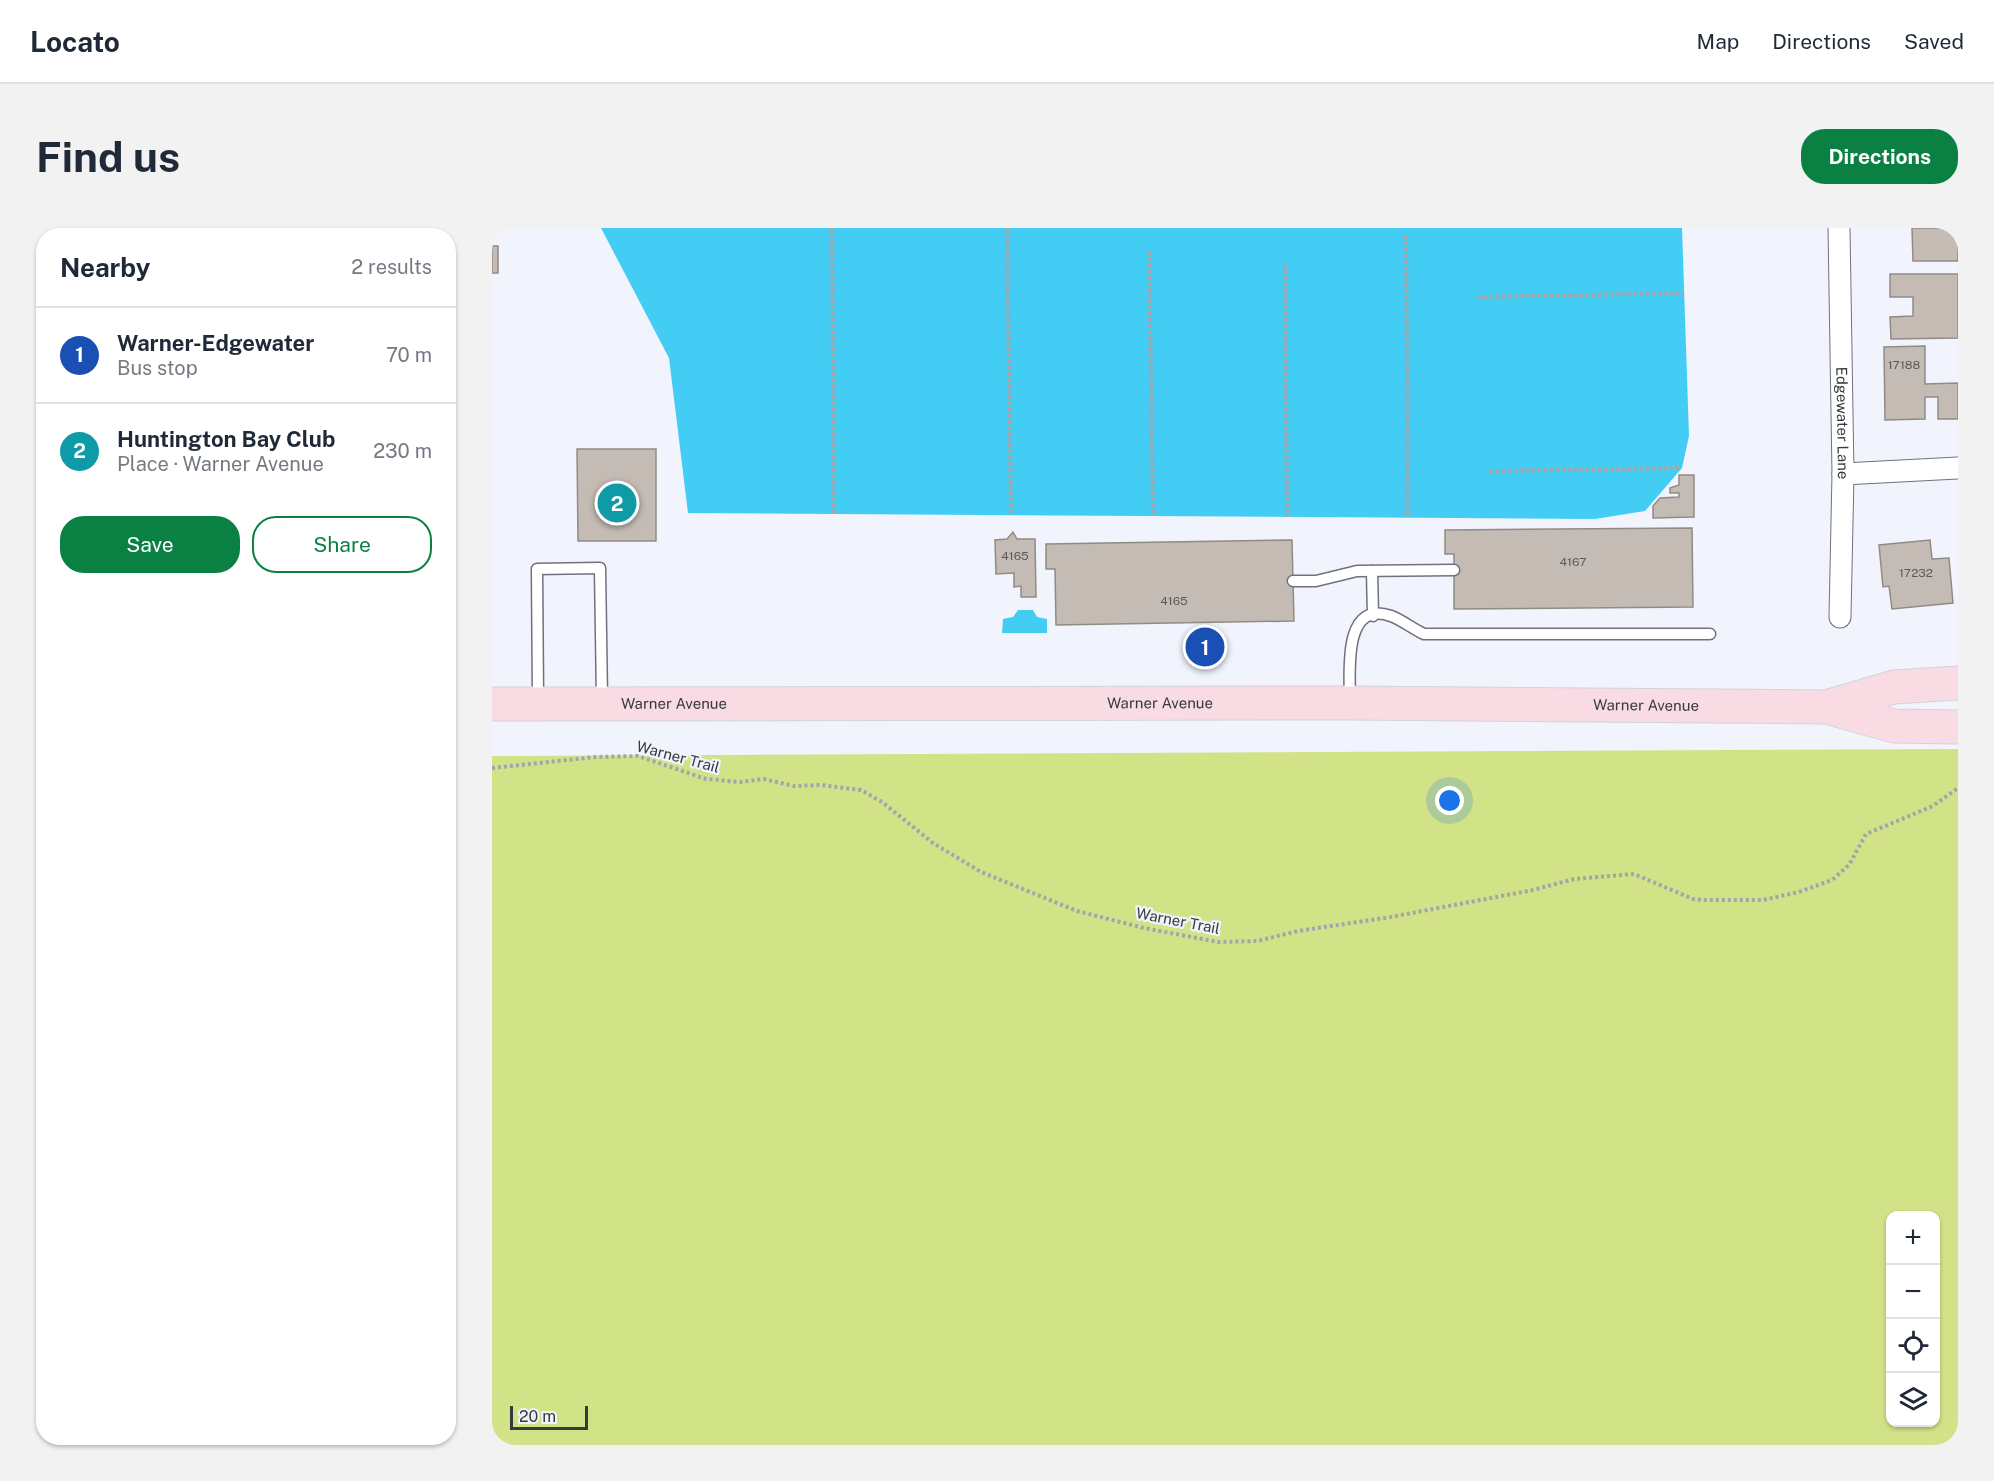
<!DOCTYPE html>
<html lang="en">
<head>
<meta charset="utf-8">
<style>
  body { margin:0; font-family:"Public Sans",sans-serif; background:#f2f2f3; color:#1f2937 }
  .controls { position:absolute; right:18px; bottom:18px; display:grid; overflow:hidden; border-radius:12px; box-shadow:0 2px 4px #0004 }
  .controls button { width:54px; height:54px; display:grid; place-items:center; padding:0; border:0; border-bottom:2px solid #e0e1e3; background:#fff; color:#1f2937; font:30px sans-serif }
  .scale { position:absolute; left:18px; bottom:15px; width:78px; box-sizing:border-box; padding-left:6px; border:3px solid #38393c; border-top:0; font-size:16px; line-height:21px; white-space:nowrap; color:#38393c; -webkit-text-stroke:4px #f1f4fd; paint-order:stroke }
  .you { position:absolute; left:958px; top:573px; width:21px; height:21px; margin:-15px; border:4px solid #fff; border-radius:50%; background:#1a73e8; box-shadow:0 0 0 9px #1a73e833 }
  .badge { display:grid; place-items:center; width:39px; height:39px; border-radius:50%; background:#0b8043; color:#fff; font-size:20px; font-weight:700 }
  .pin { position:absolute; translate:-50% -50%; border:3px solid #fff; box-shadow:0 2px 6px #0006 }
  .list { margin:0; padding:0; list-style:none }
  h2 { display:flex; justify-content:space-between; align-items:center; height:78px; margin:0; padding:0 24px; font-size:26px }
  h2 small { font-size:20px; font-weight:400; color:#747a83 }
  .list li { display:grid; grid-template-columns:39px 1fr auto; gap:18px; align-items:center; box-sizing:border-box; height:96px; padding:0 24px; border-top:2px solid #e0e1e3 }
  .list b { display:block; font-size:22px; white-space:nowrap }
  .list p { margin:0; font-size:20px; white-space:nowrap; color:#747a83 }
  .list em { font-size:20px; font-style:normal; color:#747a83 }
  .actions { display:flex; gap:12px; padding:18px 24px }
  .actions a { flex:1; padding:14px 0; border:2px solid #0b8043; border-radius:24px; text-align:center; font-size:21px; color:#0b8043 }
  .actions .main { background:#0b8043; color:#fff }
  .icon { flex:none; width:33px; height:33px; fill:none; stroke:currentColor; stroke-width:2; stroke-linecap:round; stroke-linejoin:round }
  .map { position:relative; flex:none; width:1466px; height:1217px; overflow:hidden; border-radius:24px }
  header { display:flex; align-items:center; gap:36px; box-sizing:border-box; height:84px; padding:0 30px; background:#fff; border-bottom:2px solid #e0e1e3 }
  header strong { font-size:28px }
  nav { display:flex; gap:33px; margin-inline-start:auto; font-size:21px }
  .intro { display:flex; align-items:center; justify-content:space-between; box-sizing:border-box; height:144px; padding:0 36px }
  h1 { margin:0; font-size:42px }
  .button { padding:15px 27px; border-radius:24px; background:#0b8043; color:#fff; font-size:21px; font-weight:700 }
  main { display:flex; gap:36px; padding:0 36px }
  aside { flex:1; background:#fff; border-radius:24px; box-shadow:0 2px 4px #0004 }
  .map>svg:first-child { display:block }
  .green { fill:#d2e287; fill-rule:evenodd }
  .water { fill:#43cdf4 }
  .building { fill:#c3bbb4; stroke:#928a84; stroke-width:1.5 }
  .lines { fill:none; stroke-linecap:round; stroke-linejoin:round }
  .service-casing { stroke:#70727b; stroke-width:13 }
  .minor-casing { stroke:#70727b; stroke-width:23 }
  .primary-casing { stroke:#d3d3d4; stroke-width:35 }
  .path { stroke:#a3a5ac; stroke-width:4; stroke-dasharray:3 3; stroke-linecap:butt }
  .service { stroke:#fff; stroke-width:10 }
  .minor { stroke:#fff; stroke-width:21 }
  .primary { stroke:#f9dce3; stroke-width:33 }
  .labels { text-anchor:middle; stroke-width:4.5; stroke-linejoin:round; paint-order:stroke }
  .number-label { font-size:12px; fill:#5b5a5a }
  .street-label { font-size:15px; fill:#38393c; stroke:#f1f4fd }
</style>
</head>
<body>
<header>
<strong>Locato</strong>
<nav><a>Map</a><a>Directions</a><a>Saved</a></nav>
</header>
<div class="intro"><h1>Find us</h1><a class="button">Directions</a></div>
<main>
<aside>
<h2>Nearby<small>2 results</small></h2>
<ul class="list">
<li><span class="badge" style="background:#1a4fb4">1</span><div><b>Warner-Edgewater</b><p>Bus stop</p></div><em>70 m</em></li>
<li><span class="badge" style="background:#0f9aa8">2</span><div><b>Huntington Bay Club</b><p>Place · Warner Avenue</p></div><em>230 m</em></li>
</ul>
<div class="actions"><a class="main">Save</a><a>Share</a></div>
</aside>
<div class="map">
<svg width="1466" height="1217" viewBox="0 0 1466 1217">
  <rect width="100%" height="100%" fill="#f1f4fd"/>
  <path class="green" d="M1466,521V1217H0V528ZM1398,988H1444V1194H1398Z"/>
  <g class="water">
    <path d="M109,0H1190L1197,208L1190,240L1153,283L1103,291L196,285L177,130Z"/>
    <path d="M526,382H541L545,389L555,391V405H510L511,391L521,389Z"/>
  </g>
  <g class="building">
    <path d="M1420,0H1466V33H1421Z"/>
    <rect x="0" y="18" width="6" height="27"/>
    <path d="M1398,46H1466V110L1399,111L1398,89L1421,88V69H1398Z"/>
    <path d="M1433,118V156L1466,155V191H1446V169H1433V191L1393,192L1392,119Z"/>
    <path d="M85,221H164V313H86Z"/>
    <path d="M1187,247H1202V289L1161,290V278L1168,270L1187,269V265H1178V260L1187,257Z"/>
    <path d="M1200,300L1201,379L962,381V326H953V302Z"/>
    <path d="M521,304L525,311H543L544,369H529V358L522,359V345L504,346L503,312L515,311Z"/>
    <path d="M800,312L802,393L564,397L563,341H554V316Z"/>
    <path d="M1438,312L1440,331L1457,330L1461,375L1400,381L1397,358L1391,359L1387,317Z"/>
  </g>
  <g class="lines">
    <defs>
      <g id="service">
        <path d="M880,343L881,388"/>
        <path d="M801,353H824L865,343L962,342"/>
        <path d="M46,472L45,341L108,340L110,471"/>
        <path d="M858,472C858,446 850,371 899,388C910,392 921,401 932,406H1218"/>
      </g>
      <g id="minor">
        <path id="s1" d="M1347,0L1351,246L1348,389"/>
        <path d="M1351,246L1466,240"/>
      </g>
      <g id="primary">
        <path id="s2" d="M0,476L858,475L1334,479L1402,498L1466,499"/>
        <path d="M1334,479L1402,459L1466,455"/>
      </g>
    </defs>
    <use href="#service" class="service-casing"/>
    <use href="#minor" class="minor-casing"/>
    <use href="#primary" class="primary-casing"/>
    <g class="path">
      <path d="M340,0L342,286"/>
      <path d="M515,0L519,287"/>
      <path d="M914,8L916,290"/>
      <path d="M657,24L661,288"/>
      <path d="M793,36L795,289"/>
      <path d="M986,69L1192,65"/>
      <path d="M998,243L1190,240"/>
      <path d="M0,540L103,529L146,528L214,551L248,554L272,551L302,558L329,557L369,562L390,574L441,615L489,644L585,683L652,700L726,714L765,713L806,703L899,689L1041,662L1082,651L1142,646L1201,671L1213,672H1271L1307,664L1340,652L1357,637L1374,606L1441,578L1466,560"/>
    </g>
    <use href="#service" class="service"/>
    <use href="#minor" class="minor"/>
    <use href="#primary" class="primary"/>
  </g>
  <g class="labels">
    <g class="number-label">
      <text x="1412" y="141">17188</text>
      <text x="523" y="332">4165</text>
      <text x="1081" y="338">4167</text>
      <text x="1424" y="349">17232</text>
      <text x="682" y="377">4165</text>
    </g>
    <g class="street-label">
      <text dy="5" stroke="none"><textPath href="#s1" startOffset="195">Edgewater Lane</textPath></text>
      <text dy="5" stroke="none"><textPath href="#s2" startOffset="182">Warner Avenue</textPath></text>
      <text dy="5" stroke="none"><textPath href="#s2" startOffset="668">Warner Avenue</textPath></text>
      <text dy="5" stroke="none"><textPath href="#s2" startOffset="1154">Warner Avenue</textPath></text>
      <text transform="translate(186 529) rotate(15)" y="5">Warner Trail</text>
      <text transform="translate(686 693) rotate(11)" y="5">Warner Trail</text>
    </g>
  </g>
</svg>
<div class="controls">
<button>+</button>
<button>−</button>
<button><svg class="icon" aria-label="locate" viewBox="0 0 24 24"><circle cx="12" cy="12" r="6"/><path d="M12 2v4M12 18v4M2 12h4M18 12h4"/></svg></button>
<button><svg class="icon" aria-label="layers" viewBox="0 0 24 24"><path d="M12 4l9 5-9 5-9-5zM3 14l9 5 9-5"/></svg></button>
</div>
<div class="scale">20 m</div>
<div class="you"></div>
<div class="pin badge" style="left:713px;top:419px;background:#1a4fb4">1</div>
<div class="pin badge" style="left:125px;top:275px;background:#0f9aa8">2</div>
</div>
</main>
</body>
</html>
